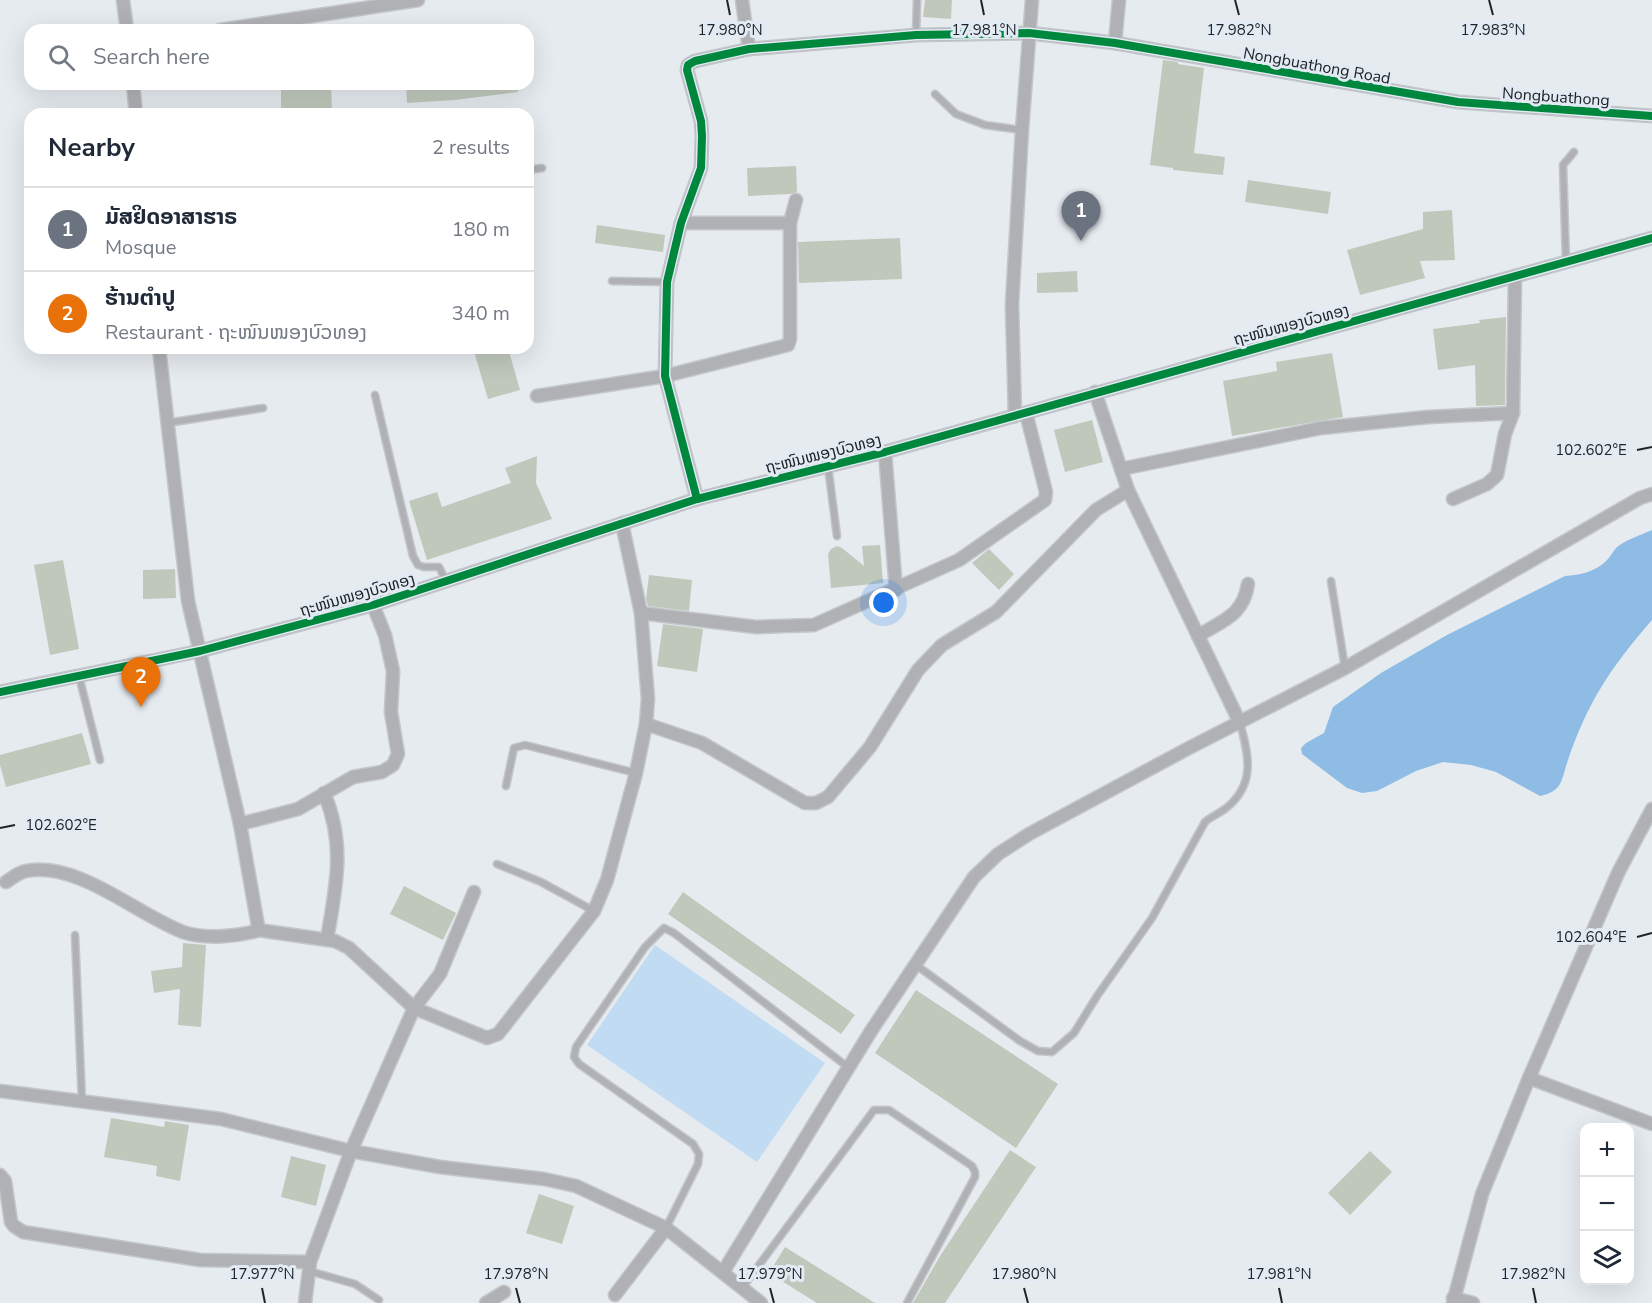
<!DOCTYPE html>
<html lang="en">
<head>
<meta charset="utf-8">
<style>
  body { margin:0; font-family:"Nunito Sans","Noto Sans Lao",sans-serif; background:#f2f2f3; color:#1f2937 }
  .controls { position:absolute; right:18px; bottom:18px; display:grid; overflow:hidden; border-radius:12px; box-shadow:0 6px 24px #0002 }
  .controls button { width:54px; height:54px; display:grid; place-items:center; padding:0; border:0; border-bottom:2px solid #e0e1e3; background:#fff; color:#1f2937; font:30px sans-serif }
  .you { position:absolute; left:884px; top:603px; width:21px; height:21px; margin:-15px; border:4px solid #fff; border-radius:50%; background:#1a73e8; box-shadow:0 0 0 9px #1a73e833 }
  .badge { display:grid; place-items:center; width:39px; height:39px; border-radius:50%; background:#666a6d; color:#fff; font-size:20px; font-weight:700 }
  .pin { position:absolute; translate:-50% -50px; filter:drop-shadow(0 2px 3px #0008) }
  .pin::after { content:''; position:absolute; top:32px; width:21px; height:18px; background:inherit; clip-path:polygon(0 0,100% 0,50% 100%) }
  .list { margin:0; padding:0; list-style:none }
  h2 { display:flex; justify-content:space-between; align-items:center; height:78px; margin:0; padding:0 24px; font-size:26px }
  h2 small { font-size:20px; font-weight:400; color:#747a83 }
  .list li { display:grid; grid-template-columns:39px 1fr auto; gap:18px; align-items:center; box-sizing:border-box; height:84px; padding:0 24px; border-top:2px solid #e0e1e3 }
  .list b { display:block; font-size:22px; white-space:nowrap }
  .list p { margin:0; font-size:20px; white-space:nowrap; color:#747a83 }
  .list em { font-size:20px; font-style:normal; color:#747a83 }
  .icon { flex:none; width:33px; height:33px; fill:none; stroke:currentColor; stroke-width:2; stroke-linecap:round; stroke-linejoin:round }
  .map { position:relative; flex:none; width:1652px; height:1303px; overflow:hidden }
  .search { position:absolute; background:#fff; box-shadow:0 6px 24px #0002; left:24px; top:24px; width:510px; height:66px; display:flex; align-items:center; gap:15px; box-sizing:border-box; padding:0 21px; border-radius:18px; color:#747a83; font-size:22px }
  .panel { position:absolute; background:#fff; box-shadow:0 6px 24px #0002; left:24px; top:108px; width:510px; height:246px; border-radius:18px }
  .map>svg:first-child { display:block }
  .green { fill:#c1dbf3 }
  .water { fill:#8ebce5 }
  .building { fill:#c0c8bc }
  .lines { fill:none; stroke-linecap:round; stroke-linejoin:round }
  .lane-casing { stroke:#c3c7cb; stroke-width:9 }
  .street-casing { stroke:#c3c7cb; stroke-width:15 }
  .lane { stroke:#afb1b4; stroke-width:6 }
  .street { stroke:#afb1b4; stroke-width:12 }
  .cycleway-casing { stroke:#e2ebf4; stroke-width:11 }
  .cycleway { stroke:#00873e; stroke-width:8 }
  .ticks { fill:none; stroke:#212427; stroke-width:2 }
  .labels { text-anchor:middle; stroke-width:6; stroke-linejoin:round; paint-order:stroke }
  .street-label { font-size:16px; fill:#212427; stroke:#e2ebf4 }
  .ticks-label { font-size:15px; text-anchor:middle; fill:#212427; stroke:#e2ebf4; stroke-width:6; stroke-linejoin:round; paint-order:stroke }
</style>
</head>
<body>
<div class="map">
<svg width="1652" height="1303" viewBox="0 0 1652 1303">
  <rect width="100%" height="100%" fill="#e6ebf0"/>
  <path class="green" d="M655,945L825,1063L757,1162L587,1045Z"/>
  <path class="water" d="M1652,530V620C1611,667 1587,703 1567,763C1561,782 1562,791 1540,796L1496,772L1471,765L1443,762L1416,771L1377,791L1362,793L1347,788L1302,754L1301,748L1306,743L1324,733L1333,707L1381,673L1447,635L1565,576C1580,575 1594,572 1605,562C1610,558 1613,551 1617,547C1627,539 1641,535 1652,530Z"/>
  <g class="building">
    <path d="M925,0H952L951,19L923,17Z"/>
    <path d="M1163,60L1178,62V64L1204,68L1194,153L1225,157L1223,175L1173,170V168L1150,165Z"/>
    <path d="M281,84H331L332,110H281Z"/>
    <path d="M406,84H518V92L455,100L407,103Z"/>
    <path d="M796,166L797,192L790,194L748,196L747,168Z"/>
    <path d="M1248,180L1331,192L1328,214L1245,202Z"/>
    <path d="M1452,210L1455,260L1420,261L1425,278L1360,295L1347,250L1423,229V212Z"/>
    <path d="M597,225L665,235L663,252L595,243Z"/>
    <path d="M900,238L902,279L799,283L798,242Z"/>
    <path d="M1077,271L1078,292L1037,293V273Z"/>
    <path d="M1506,317L1505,405L1476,406L1475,365L1438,370L1433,329L1480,323L1479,320Z"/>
    <path d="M473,348H508L520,390L488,399Z"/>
    <path d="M1332,353L1343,417L1232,436L1223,381L1277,371L1276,362Z"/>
    <path d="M1092,420L1103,462L1065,472L1054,430Z"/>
    <path d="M537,456L536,483L552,519L427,560L409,501L437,492L442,507L511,483L505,468Z"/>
    <path d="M880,545L883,583L831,588L828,554L831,549L837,546L842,548L864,566L862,546Z"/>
    <path d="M989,549L1014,574L999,590L972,563Z"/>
    <path d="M63,560L79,649L50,655L34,565Z"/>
    <path d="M175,569L176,598L143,599V570Z"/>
    <path d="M649,575L692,580L689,611L648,606L646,599Z"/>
    <path d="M663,624L703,629L697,672L657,666Z"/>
    <path d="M82,733L91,764L6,787L0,765V755Z"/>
    <path d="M404,886L456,913L443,940L390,914Z"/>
    <path d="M683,892L855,1015L841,1034L668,914Z"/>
    <path d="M183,943L206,945L201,1027L178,1025L180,989L154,993L151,971L182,967Z"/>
    <path d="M916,990L1058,1084L1016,1148L875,1053Z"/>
    <path d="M111,1118L164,1127L165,1121L189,1125L180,1181L156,1176L157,1166L104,1157Z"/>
    <path d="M1010,1150L1036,1167L945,1303H913L940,1256Z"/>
    <path d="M1370,1151L1392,1172L1350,1215L1328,1193Z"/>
    <path d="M291,1156L326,1165L316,1206L281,1197Z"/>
    <path d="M539,1194L574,1206L562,1244L526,1233Z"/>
    <path d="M785,1247L875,1303H817L769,1273Z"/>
  </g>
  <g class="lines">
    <defs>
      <g id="lane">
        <path d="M916,35L917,0"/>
        <path d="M935,94L956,114L985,125L1022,130"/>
        <path d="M528,170L542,168"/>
        <path d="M1566,261L1563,165L1574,152"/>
        <path d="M612,281L666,282"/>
        <path d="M375,395L413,556L418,565L424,567H439L446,581"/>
        <path d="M167,423L263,408"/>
        <path d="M828,466L837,536"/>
        <path d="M1331,581L1345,668"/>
        <path d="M79,676L100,760"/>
        <path d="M506,786L514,748L525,745L636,773"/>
        <path d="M497,864L541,882L594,911"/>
        <path d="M75,935L82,1102"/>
        <path d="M916,965L1020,1041L1038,1051L1052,1052L1074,1033L1097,996L1152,918L1205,822C1211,817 1218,814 1225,809C1256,785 1249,756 1240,723"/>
        <path d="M666,1228L698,1164L699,1154L693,1144L579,1064L574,1057L576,1047L645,947L664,928L674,933L849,1068"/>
        <path d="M309,1271L355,1284L379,1300"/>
        <path d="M742,1288L874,1110H889L972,1166L975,1172V1177L907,1303"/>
      </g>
      <g id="street">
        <path d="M123,0L127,30"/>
        <path d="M742,0L749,49"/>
        <path d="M220,30L418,0"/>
        <path d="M1115,43L1119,0"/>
        <path d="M133,84L136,114"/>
        <path d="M681,223H790"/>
        <path d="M159,348L188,601L240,824L258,926L261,930L265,931L335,941L349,948L414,1008L487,1038L498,1034L594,911L607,880L636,773L646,724L648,699L641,613L622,523"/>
        <path d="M1095,392L1128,490L1240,723"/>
        <path d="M537,396L665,376L788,345L790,339V223L796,200"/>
        <path d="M1015,416L1012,305L1022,130L1032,0"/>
        <path d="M885,452L896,590"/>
        <path d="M1121,469L1321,428L1428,417L1513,413"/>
        <path d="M697,499L665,376L667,282L681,223L701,168L702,136L701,121L687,70L688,65L695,61L749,49L916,35L1029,33L1115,43L1458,102L1652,116"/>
        <path d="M1453,499L1487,484L1497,475L1505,434L1513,413L1515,276"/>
        <path d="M641,613L756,627L814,625L959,560L1045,500L1046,492L1026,413"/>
        <path d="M1198,636C1223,620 1243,616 1248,584"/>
        <path d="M0,692L200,651L373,605L697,499L885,452L1652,238"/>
        <path d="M646,724L702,743L805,803H816L828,797L870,747L918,670L942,645L996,612L1096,510L1128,490"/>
        <path d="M324,793C346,844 336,887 327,939"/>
        <path d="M240,824L298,809L353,777L382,772L393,765L398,754L391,712L393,671L385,635L373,605"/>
        <path d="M6,882C12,878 19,872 26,871C78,861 136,914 183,932C206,940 238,936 261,930"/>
        <path d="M1529,1078L1652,1124"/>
        <path d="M0,1091L221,1119L351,1151L440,1167L544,1179L576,1186L666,1228L761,1303"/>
        <path d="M0,1175L5,1181L11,1222L14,1226L23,1232L200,1260L310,1262"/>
        <path d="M723,1272L871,1031L974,877L998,854L1029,834L1187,749L1345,668L1640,498L1652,494"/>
        <path d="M615,1295L666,1228"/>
        <path d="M1453,1298L1473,1303"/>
        <path d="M305,1303L310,1262L351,1151L414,1008L440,974L474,892"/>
        <path d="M486,1303L504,1292"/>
        <path d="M1453,1303L1482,1194L1529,1078L1618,873L1652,809"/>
      </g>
    </defs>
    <use href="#lane" class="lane-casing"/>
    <use href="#street" class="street-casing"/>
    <use href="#lane" class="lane"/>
    <use href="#street" class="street"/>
    <defs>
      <g id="cycleway">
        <path d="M697,499L665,376L667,282L681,223L701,168L702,136L701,121L687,70L688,65L695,61L749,49L916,35L1029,33L1115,43L1458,102L1652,116"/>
        <path d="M0,692L200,651L373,605L697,499L885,452L1652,238"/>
      </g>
    </defs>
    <use href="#cycleway" class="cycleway-casing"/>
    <use href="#cycleway" class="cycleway"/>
  </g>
  <path class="ticks" d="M727,0L730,15M981,0L984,15M1235,0L1239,15M1489,0L1493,15M1637,450L1652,447M0,828L15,825M1637,937L1652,933M262,1288L265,1303M516,1288L520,1303M770,1288L774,1303M1024,1288L1028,1303M1279,1288L1282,1303M1533,1288L1536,1303"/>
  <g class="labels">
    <g class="street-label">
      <text transform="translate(1317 65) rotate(10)" y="6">Nongbuathong Road</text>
      <text transform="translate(1556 96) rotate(4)" y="6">Nongbuathong</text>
      <text transform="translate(1291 324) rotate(-15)" y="6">ຖະໜົນໜອງບົວທອງ</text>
      <text transform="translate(823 453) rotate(-14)" y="6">ຖະໜົນໜອງບົວທອງ</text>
      <text transform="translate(357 594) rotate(-16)" y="6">ຖະໜົນໜອງບົວທອງ</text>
    </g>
  </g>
  <g class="ticks-label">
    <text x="730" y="35">17.980°N</text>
    <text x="984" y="35">17.981°N</text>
    <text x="1239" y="35">17.982°N</text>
    <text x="1493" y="35">17.983°N</text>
    <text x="1591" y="455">102.602°E</text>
    <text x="61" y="830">102.602°E</text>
    <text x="1591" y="942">102.604°E</text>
    <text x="262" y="1279">17.977°N</text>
    <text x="516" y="1279">17.978°N</text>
    <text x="770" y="1279">17.979°N</text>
    <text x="1024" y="1279">17.980°N</text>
    <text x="1279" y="1279">17.981°N</text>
    <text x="1533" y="1279">17.982°N</text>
  </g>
</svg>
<div class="controls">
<button>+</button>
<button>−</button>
<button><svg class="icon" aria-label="layers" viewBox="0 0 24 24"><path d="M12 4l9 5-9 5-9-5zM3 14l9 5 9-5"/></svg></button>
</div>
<div class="you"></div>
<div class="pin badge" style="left:1081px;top:241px;background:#6b7280">1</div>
<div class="pin badge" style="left:141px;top:707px;background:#e8710a">2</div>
<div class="search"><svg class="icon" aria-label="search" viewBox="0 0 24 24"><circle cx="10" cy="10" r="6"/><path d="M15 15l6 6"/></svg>Search here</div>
<section class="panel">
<h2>Nearby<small>2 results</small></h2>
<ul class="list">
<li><span class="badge" style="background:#6b7280">1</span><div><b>ມັສຢິດອາສາຮາຣ</b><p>Mosque</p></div><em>180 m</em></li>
<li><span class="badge" style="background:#e8710a">2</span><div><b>ຮ້ານຕຳປູ</b><p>Restaurant · ຖະໜົນໜອງບົວທອງ</p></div><em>340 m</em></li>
</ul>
</section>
</div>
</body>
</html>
